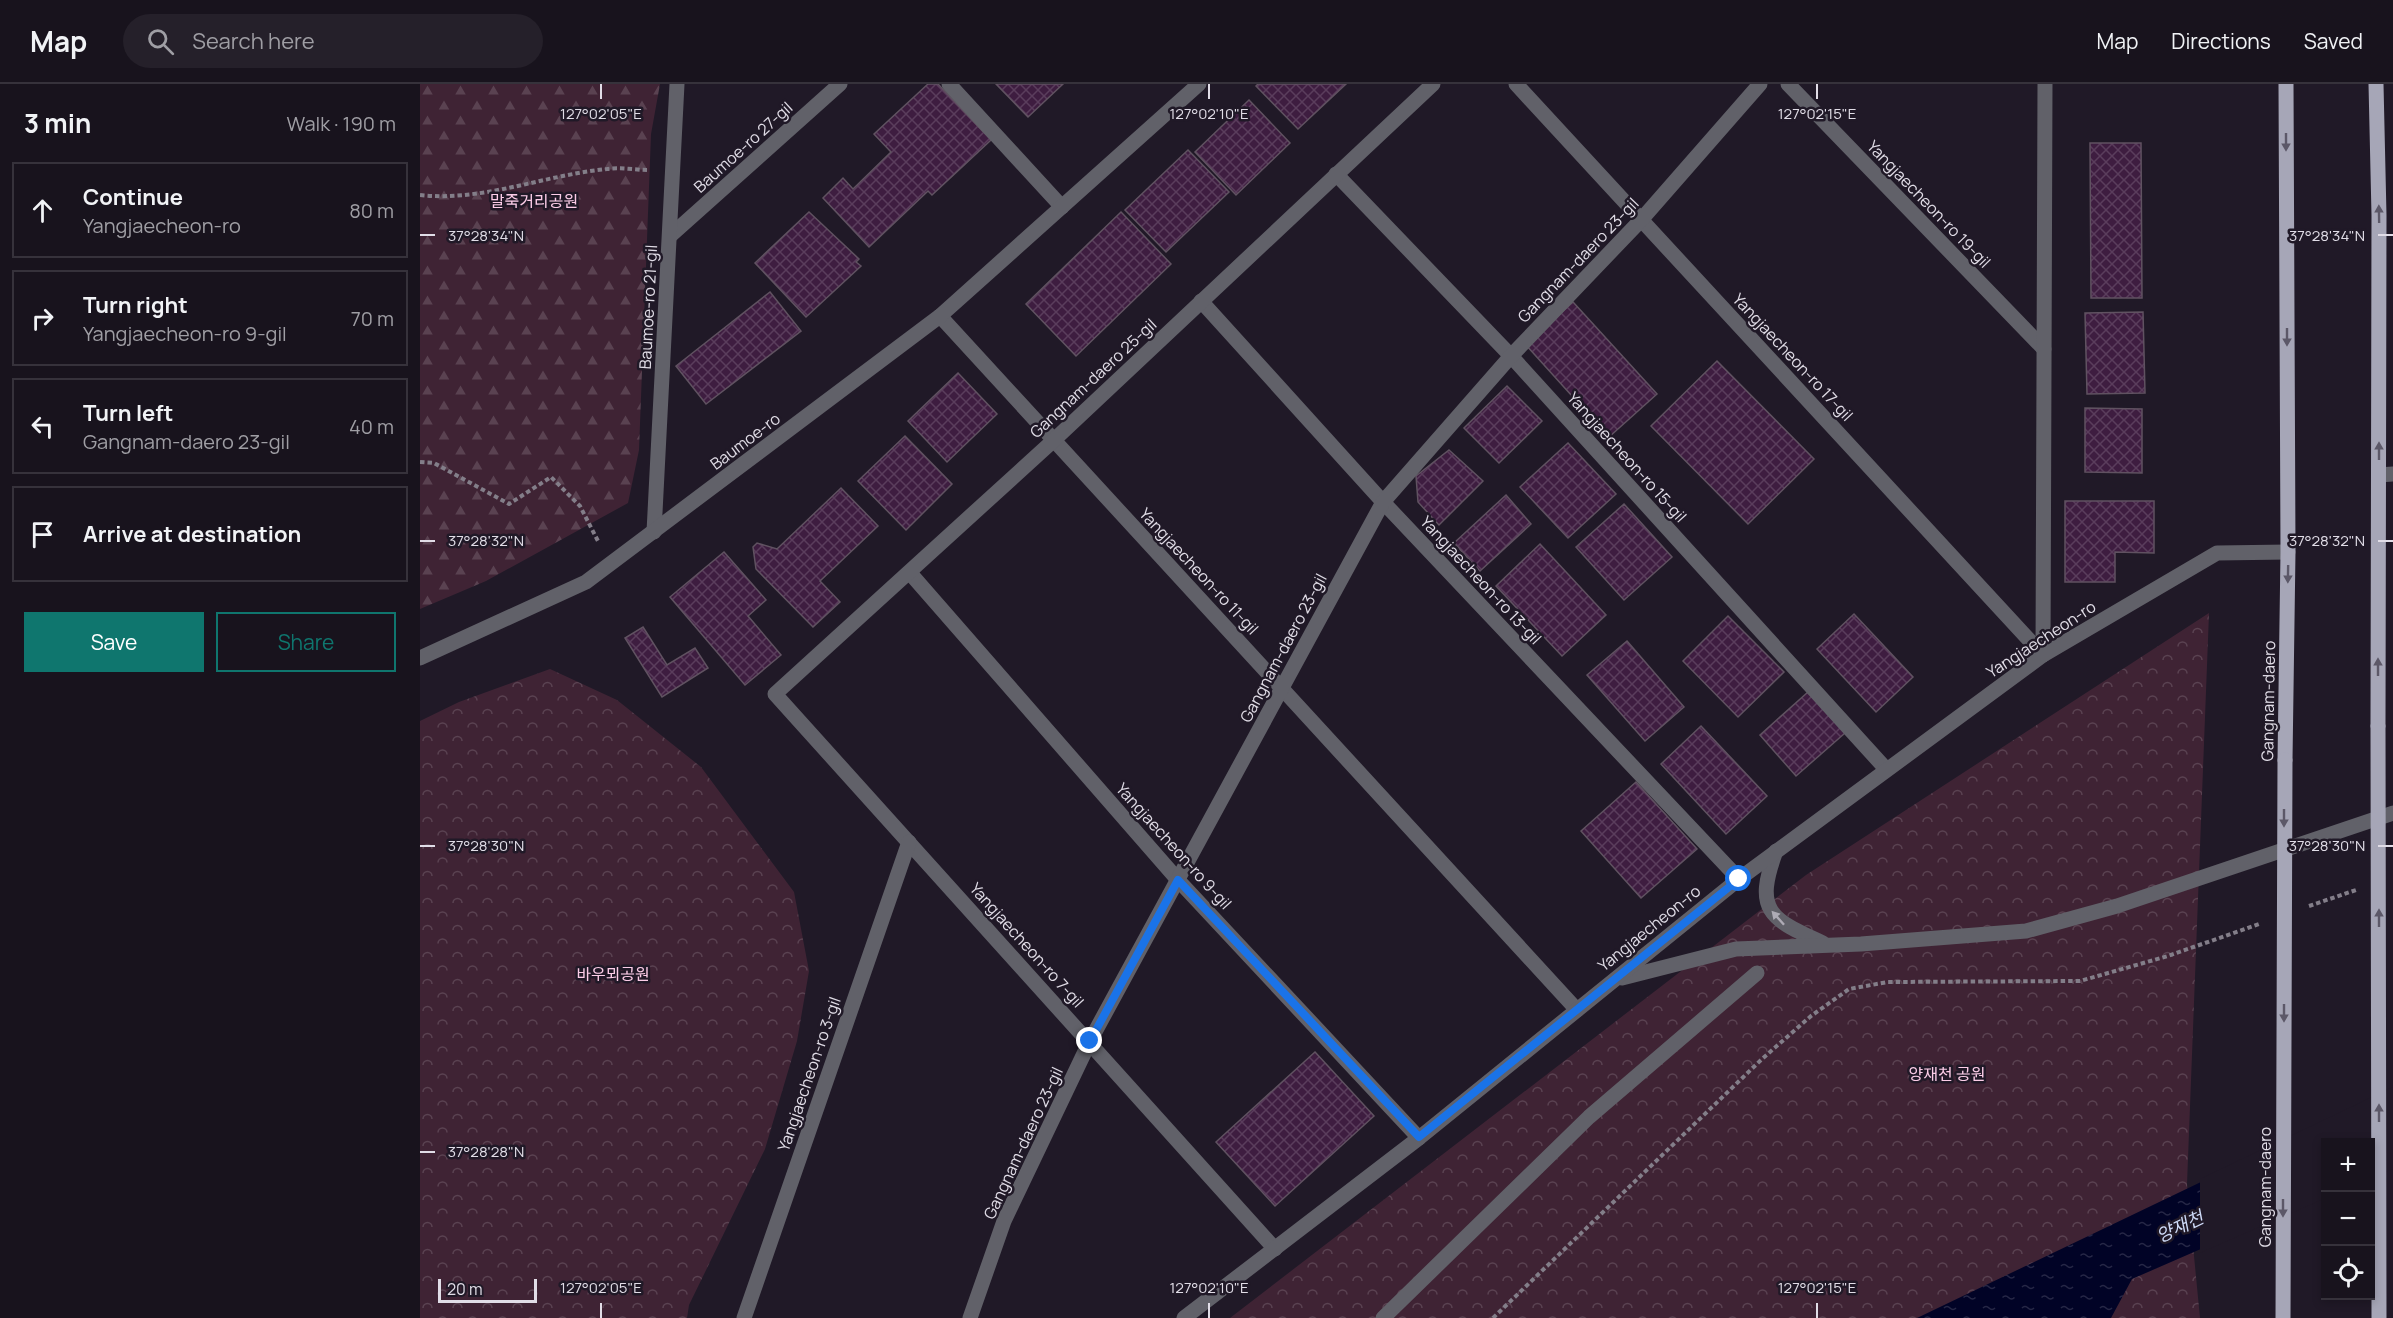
<!DOCTYPE html>
<html lang="en">
<head>
<meta charset="utf-8">
<style>
  body { margin:0; font-family:Manrope,"Noto Sans KR",sans-serif; background:#25202a; color:#f1f3f6 }
  .controls { position:absolute; right:18px; bottom:18px; display:grid; overflow:hidden; border-radius:0px; box-shadow:0 3px 9px #0003 }
  .controls button { width:54px; height:54px; display:grid; place-items:center; padding:0; border:0; border-bottom:2px solid #36323b; background:#18131d; color:#f1f3f6; font:30px sans-serif }
  .scale { position:absolute; left:18px; bottom:15px; width:99px; box-sizing:border-box; padding-left:6px; border:3px solid #e1dde7; border-top:0; font-size:16px; line-height:21px; white-space:nowrap; color:#e1dde7; -webkit-text-stroke:4px #201927; paint-order:stroke }
  .stop { position:absolute; width:18px; height:18px; margin:-14px; border:4px solid #1a73e8; border-radius:50%; background:#fff }
  .stop.end { background:#1a73e8; border-color:#fff; box-shadow:0 2px 6px #0008 }
  .list { margin:0; padding:0; list-style:none }
  h2 { display:flex; justify-content:space-between; align-items:center; height:78px; margin:0; padding:0 24px; font-size:26px }
  h2 small { font-size:20px; font-weight:400; color:#9f9ea4 }
  .list li { display:grid; grid-template-columns:39px 1fr auto; gap:18px; align-items:center; box-sizing:border-box; height:96px; margin:0 12px 12px; padding:0 12px; border:2px solid #36323b; border-radius:0px }
  .list b { display:block; font-size:22px; white-space:nowrap }
  .list p { margin:0; font-size:20px; white-space:nowrap; color:#9f9ea4 }
  .list em { font-size:20px; font-style:normal; color:#9f9ea4 }
  .actions { display:flex; gap:12px; padding:18px 24px }
  .actions a { flex:1; padding:14px 0; border:2px solid #0f766e; border-radius:0px; text-align:center; font-size:21px; color:#0f766e }
  .actions .main { background:#0f766e; color:#fff }
  .icon { flex:none; width:33px; height:33px; fill:none; stroke:currentColor; stroke-width:2; stroke-linecap:round; stroke-linejoin:round }
  .map { position:relative; flex:none; width:1973px; height:1234px; overflow:hidden }
  header { display:flex; align-items:center; gap:36px; box-sizing:border-box; height:84px; padding:0 30px; background:#18131d; border-bottom:2px solid #36323b }
  header strong { font-size:28px }
  nav { display:flex; gap:33px; margin-inline-start:auto; font-size:21px }
  .search { width:420px; height:54px; background:#25202a; display:flex; align-items:center; gap:15px; box-sizing:border-box; padding:0 21px; border-radius:33px; color:#9f9ea4; font-size:22px }
  main { display:flex }
  aside { flex:1; background:#18131d }
  .map>svg:first-child { display:block }
  .forest { fill:url(#forest-firs) }
  .park { fill:url(#park-crowns) }
  .water { fill:url(#water-ripples) }
  .pier { fill:#201927 }
  .building { fill:url(#building-cross-hatch); stroke:#605261; stroke-width:1.5 }
  .lines { fill:none; stroke-linecap:round; stroke-linejoin:round }
  .path { stroke:#837e89; stroke-width:4; stroke-dasharray:4.5 3; stroke-linecap:butt }
  .minor { stroke:#616169; stroke-width:15 }
  .major { stroke:#a6a6b7; stroke-width:15 }
  .major-bridge { stroke:#a6a6b7; stroke-width:15 }
  .oneway { fill:#5c5868 }
  .oneway2 { fill:#aeabb5 }
  .route { stroke:#1a73e8; stroke-width:8 }
  .ticks { fill:none; stroke:#e1dde7; stroke-width:2 }
  .labels { text-anchor:middle; stroke-width:5; stroke-linejoin:round; paint-order:stroke }
  .street-label { font-size:16px; fill:#e1dde7; stroke:#201927 }
  .park-label { font-size:16px; fill:#fccde8; stroke:#201927 }
  .water-label { font-size:18px; font-style:italic; fill:#cedaf7; stroke:#201927 }
  .ticks-label { font-size:15px; text-anchor:middle; fill:#e1dde7; stroke:#201927; stroke-width:5; stroke-linejoin:round; paint-order:stroke }
</style>
</head>
<body>
<header>
<strong>Map</strong>
<div class="search"><svg class="icon" aria-label="search" viewBox="0 0 24 24"><circle cx="10" cy="10" r="6"/><path d="M15 15l6 6"/></svg>Search here</div>
<nav><a>Map</a><a>Directions</a><a>Saved</a></nav>
</header>
<main>
<aside>
<h2>3 min<small>Walk · 190 m</small></h2>
<ul class="list">
<li><svg class="icon" aria-label="ahead" viewBox="0 0 24 24"><path d="M12 20V5M6 11l6-6 6 6"/></svg><div><b>Continue</b><p>Yangjaecheon-ro</p></div><em>80 m</em></li>
<li><svg class="icon" aria-label="right" viewBox="0 0 24 24"><path d="M7 20v-9h11M14 6l5 5-5 5"/></svg><div><b>Turn right</b><p>Yangjaecheon-ro 9-gil</p></div><em>70 m</em></li>
<li><svg class="icon" aria-label="left" viewBox="0 0 24 24"><path d="M17 20v-9H6M10 6l-5 5 5 5"/></svg><div><b>Turn left</b><p>Gangnam-daero 23-gil</p></div><em>40 m</em></li>
<li><svg class="icon" aria-label="arrive" viewBox="0 0 24 24"><path d="M6 21V4h12l-3 4 3 4H6"/></svg><div><b>Arrive at destination</b></div></li>
</ul>
<div class="actions"><a class="main">Save</a><a>Share</a></div>
</aside>
<div class="map">
<svg width="1973" height="1234" viewBox="0 0 1973 1234">
  <defs>
    <pattern id="forest-firs" width="22" height="20" patternUnits="userSpaceOnUse" patternTransform="scale(1.5)"><rect width="22" height="20" fill="#3f2334"/><path d="M5 1l3.5 6h-7zM16 11l3.5 6h-7z" fill="#5a4251"/></pattern>
    <pattern id="park-crowns" width="20" height="18" patternUnits="userSpaceOnUse" patternTransform="scale(1.5)"><rect width="20" height="18" fill="#3f2334"/><path d="M2 6a3 3 0 1 1 6 0M12 15a3 3 0 1 1 6 0" fill="none" stroke="#5a4251"/></pattern>
    <pattern id="water-ripples" width="26" height="14" patternUnits="userSpaceOnUse" patternTransform="scale(1.5)"><rect width="26" height="14" fill="#010326"/><path d="M2 4q2-2 4 0t4 0M15 11q2-2 4 0t4 0" fill="none" stroke="#262746"/></pattern>
    <pattern id="building-cross-hatch" width="8" height="8" patternUnits="userSpaceOnUse" patternTransform="scale(1.5)"><rect width="8" height="8" fill="#3e1d40"/><path d="M0 0l8 8M0 8l8-8" fill="none" stroke="#5a3d5c"/></pattern>
  </defs>
  <rect width="100%" height="100%" fill="#201927"/>
  <path class="forest" d="M0,0H240L231,50L219,366L208,419L66,497L0,525Z"/>
  <g class="park">
    <path d="M1789,529L1767,1100L1780,1234H810L1386,791Z"/>
    <path d="M130,585L197,616L281,683L374,808L389,887L377,957L345,1065L269,1221L267,1234H0V637L39,618Z"/>
  </g>
  <path class="water" d="M1973,1006L1950,1058H1906L1905,1111L1712,1195L1691,1234H1497Z"/>
  <path class="pier" d="M1973,1003V1085L1950,1094V1058H1906V1114L1780,1169V1095Z"/>
  <g class="building">
    <path d="M508,0H518L571,56L512,111L508,107L449,163L403,114L423,94L433,105L471,68L454,50Z"/>
    <path d="M576,0H643L608,33Z"/>
    <path d="M838,0H926L878,45L836,2Z"/>
    <path d="M829,16L870,59L816,111L775,68Z"/>
    <path d="M1670,59H1721L1722,214H1671Z"/>
    <path d="M768,66L809,108L746,168L705,126Z"/>
    <path d="M389,128L439,175L436,178L441,182L386,233L335,179Z"/>
    <path d="M701,128L751,180L656,272L606,220Z"/>
    <path d="M350,208L381,247L286,320L256,282Z"/>
    <path d="M1153,218L1237,310L1189,353L1106,261Z"/>
    <path d="M1723,228L1725,309L1667,310L1665,229Z"/>
    <path d="M1297,277L1394,375L1328,440L1231,342Z"/>
    <path d="M538,289L577,330L527,378L488,337Z"/>
    <path d="M1087,302L1122,337L1079,379L1044,344Z"/>
    <path d="M1665,324L1722,325V389L1665,388Z"/>
    <path d="M485,352L532,400L486,446L438,397Z"/>
    <path d="M1148,359L1196,410L1148,454L1100,403Z"/>
    <path d="M1029,366L1063,397L1019,441L998,418L996,392Z"/>
    <path d="M421,404L458,442L400,497L420,518L393,543L336,485L333,463L337,459L357,465Z"/>
    <path d="M1086,411L1111,440L1060,487L1034,459Z"/>
    <path d="M1645,417H1734V469L1695,468V498H1645Z"/>
    <path d="M1204,420L1252,473L1204,516L1156,463Z"/>
    <path d="M1120,460L1186,531L1142,572L1076,502Z"/>
    <path d="M304,468L346,516L328,532L361,571L325,601L250,513Z"/>
    <path d="M1434,530L1493,593L1456,628L1397,565Z"/>
    <path d="M1308,532L1364,588L1318,633L1263,577Z"/>
    <path d="M223,543L247,581L275,564L288,584L242,613L205,554Z"/>
    <path d="M1207,557L1264,623L1225,657L1167,591Z"/>
    <path d="M1388,608L1425,649L1376,692L1340,651Z"/>
    <path d="M1281,642L1347,712L1306,750L1241,680Z"/>
    <path d="M1216,698L1277,765L1221,814L1161,747Z"/>
    <path d="M895,968L954,1032L855,1122L796,1058Z"/>
  </g>
  <g class="lines">
    <g class="path">
      <path d="M0,111C63,118 124,91 187,85C200,83 215,86 228,86"/>
      <path d="M0,378L14,379L89,420L131,393L160,422L179,459"/>
      <path d="M1889,822L1936,806"/>
      <path d="M1073,1234L1342,975L1391,932L1429,905L1468,898L1660,897L1748,872L1839,840"/>
    </g>
    <g class="minor">
      <path d="M529,0L642,123"/>
      <path d="M1096,0L1623,571"/>
      <path d="M1368,0L1624,265"/>
      <path d="M916,90L1091,272L1466,685"/>
      <path d="M250,152L420,0"/>
      <path d="M781,217L963,418L1319,795"/>
      <path d="M520,232L1157,926"/>
      <path d="M1959,391L1973,390"/>
      <path d="M234,448L257,0"/>
      <path d="M490,489L758,796L999,1054"/>
      <path d="M1623,571L1625,0"/>
      <path d="M0,574L166,498L520,232L779,0"/>
      <path d="M1356,767C1334,826 1349,835 1403,859"/>
      <path d="M1202,894L1316,865L1441,860L1606,847L1697,822L1973,729"/>
      <path d="M855,1165L355,610L634,356L1013,0"/>
      <path d="M324,1234L489,758"/>
      <path d="M550,1234L584,1137L670,957L963,418L1091,272L1221,136L1340,0"/>
      <path d="M764,1234L999,1054L1319,795L1623,571L1797,469L1868,468"/>
      <path d="M963,1234L1169,1033L1337,889"/>
    </g>
    <g class="major">
      <path d="M1956,0L1959,131L1958,642"/>
      <path d="M1865,676L1868,468L1866,0"/>
    </g>
    <g class="major-bridge">
      <path d="M1958,642L1959,1234"/>
      <path d="M1863,1234L1865,676"/>
    </g>
  </g>
  <defs><path id="oneway-solid" d="M-6-.8H1V-3.2L6.5 0L1 3.2V.8H-6Z" transform="scale(1.5)"/></defs>
  <g class="oneway">
    <use href="#oneway-solid" transform="translate(1866 58) rotate(90)"/>
    <use href="#oneway-solid" transform="translate(1959 130) rotate(-91)"/>
    <use href="#oneway-solid" transform="translate(1867 253) rotate(90)"/>
    <use href="#oneway-solid" transform="translate(1959 367) rotate(-90)"/>
    <use href="#oneway-solid" transform="translate(1868 490) rotate(91)"/>
    <use href="#oneway-solid" transform="translate(1958 583) rotate(-90)"/>
    <use href="#oneway-solid" transform="translate(1864 734) rotate(90)"/>
    <use href="#oneway-solid" transform="translate(1959 834) rotate(-90)"/>
    <use href="#oneway-solid" transform="translate(1864 929) rotate(90)"/>
    <use href="#oneway-solid" transform="translate(1959 1029) rotate(-90)"/>
    <use href="#oneway-solid" transform="translate(1863 1124) rotate(90)"/>
  </g>
  <use class="oneway2" href="#oneway-solid" transform="translate(1358 834) rotate(-132)"/>
  <g class="lines">
    <path class="route" d="M670,957L758,796L999,1053L1319,795"/>
  </g>
  <path class="ticks" d="M181,0V15M789,0V15M1397,0V15M0,151H15M1958,151H1973M0,457H15M1958,457H1973M0,762H15M1958,762H1973M0,1068H15M181,1219V1234M789,1219V1234M1397,1219V1234"/>
  <g class="labels">
    <g class="street-label">
      <text transform="translate(323 63) rotate(-42)" y="6">Baumoe-ro 27-gil</text>
      <text transform="translate(1509 120) rotate(46)" y="6">Yangjaecheon-ro 19-gil</text>
      <text transform="translate(1158 176) rotate(-46)" y="6">Gangnam-daero 23-gil</text>
      <text transform="translate(228 223) rotate(-87)" y="6">Baumoe-ro 21-gil</text>
      <text transform="translate(1373 273) rotate(47)" y="6">Yangjaecheon-ro 17-gil</text>
      <text transform="translate(673 294) rotate(-43)" y="6">Gangnam-daero 25-gil</text>
      <text transform="translate(325 357) rotate(-37)" y="6">Baumoe-ro</text>
      <text transform="translate(1207 373) rotate(48)" y="6">Yangjaecheon-ro 15-gil</text>
      <text transform="translate(779 487) rotate(47)" y="6">Yangjaecheon-ro 11-gil</text>
      <text transform="translate(1061 496) rotate(47)" y="6">Yangjaecheon-ro 13-gil</text>
      <text transform="translate(1621 555) rotate(-33)" y="6">Yangjaecheon-ro</text>
      <text transform="translate(863 564) rotate(-62)" y="6">Gangnam-daero 23-gil</text>
      <text transform="translate(1848 617) rotate(-89)" y="6">Gangnam-daero</text>
      <text transform="translate(754 762) rotate(48)" y="6">Yangjaecheon-ro 9-gil</text>
      <text transform="translate(1229 844) rotate(-39)" y="6">Yangjaecheon-ro</text>
      <text transform="translate(607 861) rotate(48)" y="6">Yangjaecheon-ro 7-gil</text>
      <text transform="translate(389 990) rotate(-71)" y="6">Yangjaecheon-ro 3-gil</text>
      <text transform="translate(603 1059) rotate(-65)" y="6">Gangnam-daero 23-gil</text>
      <text transform="translate(1845 1103) rotate(-90)" y="6">Gangnam-daero</text>
    </g>
    <g class="park-label">
      <text x="114" y="123">말죽거리공원</text>
      <text x="193" y="896">바우뫼공원</text>
      <text x="1527" y="996">양재천 공원</text>
    </g>
    <g class="water-label">
      <text transform="translate(1760 1143) rotate(-25)" y="6">양재천</text>
    </g>
  </g>
  <g class="ticks-label">
    <text x="181" y="35">127°02'05"E</text>
    <text x="789" y="35">127°02'10"E</text>
    <text x="1397" y="35">127°02'15"E</text>
    <text x="66" y="157">37°28'34"N</text>
    <text x="1907" y="157">37°28'34"N</text>
    <text x="66" y="462">37°28'32"N</text>
    <text x="1907" y="462">37°28'32"N</text>
    <text x="66" y="767">37°28'30"N</text>
    <text x="1907" y="767">37°28'30"N</text>
    <text x="66" y="1073">37°28'28"N</text>
    <text x="181" y="1209">127°02'05"E</text>
    <text x="789" y="1209">127°02'10"E</text>
    <text x="1397" y="1209">127°02'15"E</text>
  </g>
</svg>
<div class="controls">
<button>+</button>
<button>−</button>
<button><svg class="icon" aria-label="locate" viewBox="0 0 24 24"><circle cx="12" cy="12" r="6"/><path d="M12 2v4M12 18v4M2 12h4M18 12h4"/></svg></button>
</div>
<div class="scale">20 m</div>
<div class="stop" style="left:1319px;top:795px"></div>
<div class="stop end" style="left:670px;top:957px"></div>
</div>
</main>
</body>
</html>
